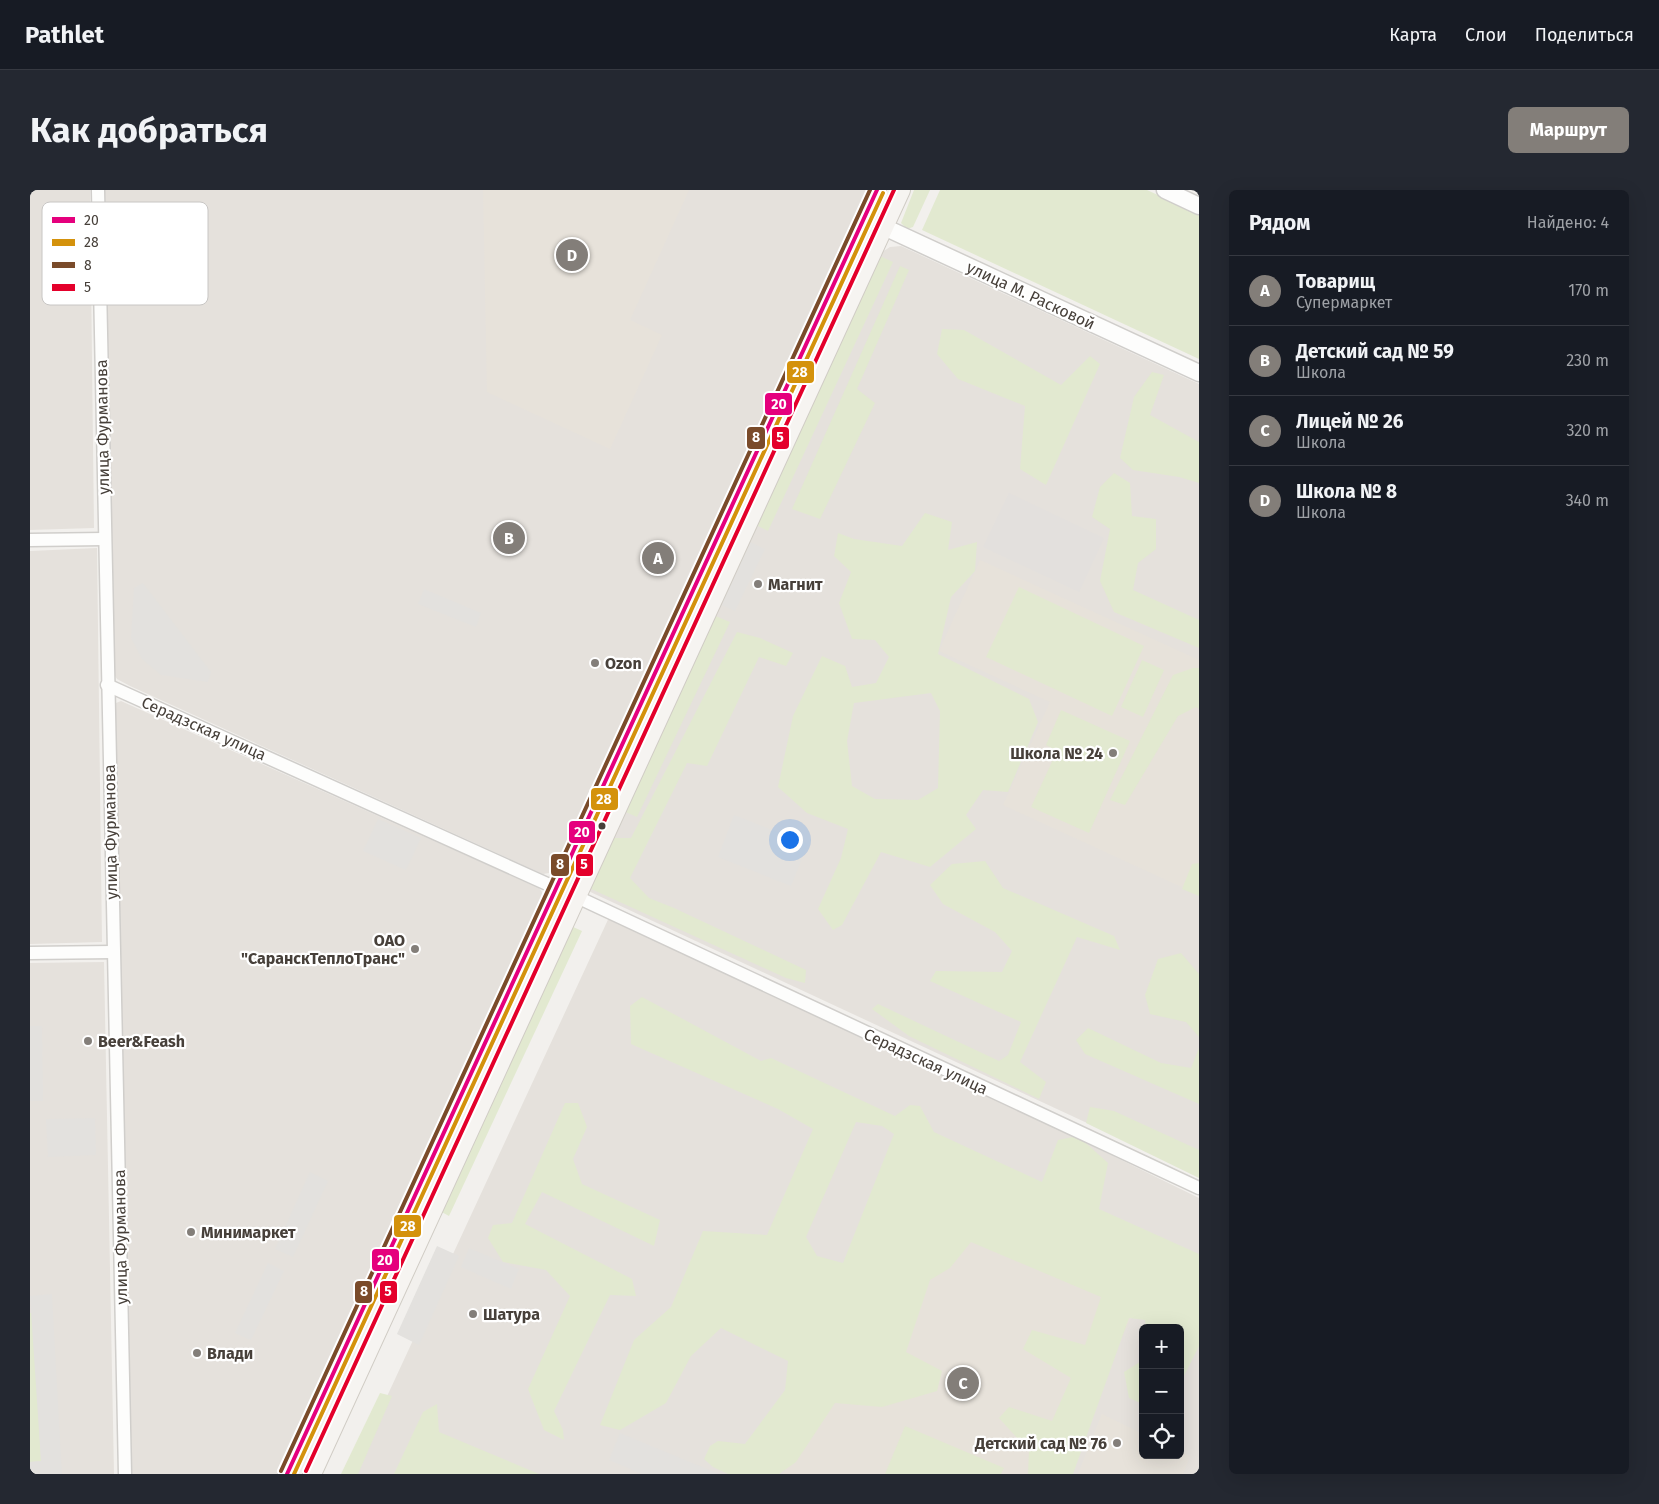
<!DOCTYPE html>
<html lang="ru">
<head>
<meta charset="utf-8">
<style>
  body { margin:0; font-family:"Fira Sans",sans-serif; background:#242831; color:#f1f3f6 }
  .controls { position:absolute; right:15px; bottom:15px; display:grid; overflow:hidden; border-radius:8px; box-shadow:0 5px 20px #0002 }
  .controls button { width:45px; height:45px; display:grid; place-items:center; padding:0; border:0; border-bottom:1px solid #363941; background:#171b24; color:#f1f3f6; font:25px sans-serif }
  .you { position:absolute; left:759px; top:649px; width:18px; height:18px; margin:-12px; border:4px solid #fff; border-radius:50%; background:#1a73e8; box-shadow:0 0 0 8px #1a73e833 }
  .badge { display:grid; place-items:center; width:32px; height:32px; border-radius:50%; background:#837e79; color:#fff; font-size:16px; font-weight:700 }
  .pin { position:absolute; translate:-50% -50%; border:2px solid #fff; box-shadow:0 1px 5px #0006 }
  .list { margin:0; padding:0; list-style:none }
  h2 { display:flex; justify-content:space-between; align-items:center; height:65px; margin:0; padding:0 20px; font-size:21px }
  h2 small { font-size:16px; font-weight:400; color:#9ea1a6 }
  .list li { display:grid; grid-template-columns:32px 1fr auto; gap:15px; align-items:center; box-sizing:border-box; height:70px; padding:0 20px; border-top:1px solid #363941 }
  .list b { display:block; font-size:19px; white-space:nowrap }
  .list p { margin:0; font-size:16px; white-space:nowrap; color:#9ea1a6 }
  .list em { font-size:16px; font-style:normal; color:#9ea1a6 }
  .icon { flex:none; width:28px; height:28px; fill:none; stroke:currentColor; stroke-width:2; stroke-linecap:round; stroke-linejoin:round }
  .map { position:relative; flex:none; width:1169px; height:1284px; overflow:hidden; border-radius:8px }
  header { display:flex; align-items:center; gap:30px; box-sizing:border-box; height:70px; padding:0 25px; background:#171b24; border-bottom:1px solid #363941 }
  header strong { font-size:24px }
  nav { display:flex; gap:28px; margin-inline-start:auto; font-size:18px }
  .intro { display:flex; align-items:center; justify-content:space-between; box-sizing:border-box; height:120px; padding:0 30px }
  h1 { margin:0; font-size:35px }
  .button { padding:12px 22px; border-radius:8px; background:#837e79; color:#fff; font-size:18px; font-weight:700 }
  main { display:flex; gap:30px; padding:0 30px }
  aside { flex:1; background:#171b24; border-radius:8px; box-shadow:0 5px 20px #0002 }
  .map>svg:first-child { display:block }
  .residential { fill:#e5e1dc; fill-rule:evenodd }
  .industrial { fill:#e3e0dd }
  .education { fill:#e7e2da }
  .green { fill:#e2e9d0; fill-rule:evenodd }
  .parking { fill:#e3e1de }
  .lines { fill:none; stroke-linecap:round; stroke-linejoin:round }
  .minor-casing { stroke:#d0cecb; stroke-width:15 }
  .tertiary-casing { stroke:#d0cecb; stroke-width:19 }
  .secondary-casing { stroke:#d0ccc5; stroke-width:20 }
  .minor { stroke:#fdfdfc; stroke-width:12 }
  .tertiary { stroke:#fdfdfc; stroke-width:16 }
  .secondary { stroke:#f6f4f1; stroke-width:18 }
  .bus-1-casing { stroke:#fff; stroke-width:8 }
  .bus-2-casing { stroke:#fff; stroke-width:8 }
  .bus-3-casing { stroke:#fff; stroke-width:8 }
  .bus-4-casing { stroke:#fff; stroke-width:8 }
  .bus-1 { stroke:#e5007d; stroke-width:4 }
  .bus-2 { stroke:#d4920c; stroke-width:4 }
  .bus-3 { stroke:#7a4b2a; stroke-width:4 }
  .bus-4 { stroke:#e4002b; stroke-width:4 }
  .poi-dot { fill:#837e79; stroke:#fff; stroke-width:2 }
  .bus-dot { fill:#47403a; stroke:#fff; stroke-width:2 }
  .labels { text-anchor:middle; stroke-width:4.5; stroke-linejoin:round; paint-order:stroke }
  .street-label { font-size:16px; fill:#47403a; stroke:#fff }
  .poi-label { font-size:16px; font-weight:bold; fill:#47403a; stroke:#fff; text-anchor:start }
  .key { fill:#fff; stroke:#c8c6c4; stroke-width:1 }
  .key-label { font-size:14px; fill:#47403a }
  .line-badge { stroke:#fff; stroke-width:2 }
  .badge-label { font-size:14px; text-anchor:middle; font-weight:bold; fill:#fff }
</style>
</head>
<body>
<header>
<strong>Pathlet</strong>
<nav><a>Карта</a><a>Слои</a><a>Поделиться</a></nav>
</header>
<div class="intro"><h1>Как добраться</h1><a class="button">Маршрут</a></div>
<main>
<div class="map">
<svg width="1169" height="1284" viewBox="0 0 1169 1284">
  <rect width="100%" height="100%" fill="#f2f0ed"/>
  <g class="residential">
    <path d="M0,0H60L64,338L0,340Z"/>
    <path d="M75,0H838L525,679L519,683L513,684L100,496L87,489L82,481Z"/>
    <path d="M871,56L1169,194V985L554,699L849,64L860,57Z"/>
    <path d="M67,358L72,752L0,754V361Z"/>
    <path d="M91,511L509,698L512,702V708L247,1284H100L83,518L86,513Z"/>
    <path d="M582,721L1169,1008V1284H321ZM1113,1138H1150V1265H1113Z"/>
    <path d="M74,772L84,1284H0V773Z"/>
  </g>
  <path class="industrial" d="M979,303L1074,348L1049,402L953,357Z"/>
  <g class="education">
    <path d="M453,0H659L600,130L632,145L580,259L457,202Z"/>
    <path d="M950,370L1169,470V705L973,615L1020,512L909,461Z"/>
    <path d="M885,997L1113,1102L1029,1284H753Z"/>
    <path d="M1072,1224L1113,1244V1265H1150V1262L1160,1266L1153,1284H1048Z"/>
  </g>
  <g class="green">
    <path d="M884,0H900L883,37L877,39L871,33Z"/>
    <path d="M910,0H1117L1169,24V169L892,40Z"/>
    <path d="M850,66L863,72L738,341L726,335Z"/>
    <path d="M870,76L879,80L827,199L845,213L790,329L762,319Z"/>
    <path d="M912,139L934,140L1031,195L1060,166L1070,174L1016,295L990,279L995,216L928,189L907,164Z"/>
    <path d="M1122,182L1134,185L1120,225L1169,252V293L1149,287L1103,280L1090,268L1104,207Z"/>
    <path d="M1084,283L1100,293L1102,326L1126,329V359L1108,373L1103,400L1169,430V458L1084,422L1070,391L1080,339L1062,327L1070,297Z"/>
    <path d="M895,323L922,332L918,360L947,352L945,381L921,407L908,464L999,509L1008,532L978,602L953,600L936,625L946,639L900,677L851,662L812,735L803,740L788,719L811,668L818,639L777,623L748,597L763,526L792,466L815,476L822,497L846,493L859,467L845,450L822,449L809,413L821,382L804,366L808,343L824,349L872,356ZM901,503L910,521L908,598L888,610L845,609L822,596L817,551L824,513Z"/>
    <path d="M989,397L1114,456L1082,526L956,467Z"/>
    <path d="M683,425L700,432L607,627L591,620Z"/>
    <path d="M707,442L730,448L763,463L756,476L729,467L677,576L657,573L600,688L619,708L644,718L776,780L775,793L756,788L557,697L579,648H601Z"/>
    <path d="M1112,470L1134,480L1113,527L1091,517Z"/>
    <path d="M1163,478H1169V519L1166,517L1148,526L1095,615L1080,610L1143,485Z"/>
    <path d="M1031,520L1100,551L1059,643L1001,617L1027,561L1016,555Z"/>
    <path d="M955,671L973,698L1084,746L1090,760L1047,747L990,872L1016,892L1009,909L879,846L842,819L848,814L969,871L978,865L991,832L900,791L906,781L972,782L982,761L965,742L913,714L900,695L922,674Z"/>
    <path d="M1169,673V706L1152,699L1162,674Z"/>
    <path d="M541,736L552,741L419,1026L408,1020Z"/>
    <path d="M1151,763L1169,784V847L1156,832L1120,824L1115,805L1128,769Z"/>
    <path d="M612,807L731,871L741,868L865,926L880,915L890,916L904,942L1012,992L1028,950L1048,946L1078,973L1069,1019L1169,1064V1156L1150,1194V1138H1116L1115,1130L1099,1128L1043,1284H998L999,1261L969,1228L979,1217L1022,1231L1041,1188L993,1159L1002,1140L1055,1155L1071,1107L941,1052L920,1078L900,1090L876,1162L912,1181L907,1201L852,1217L805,1213L766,1272L749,1284H698L683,1277L674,1269L680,1256L688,1251L715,1254L755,1200L758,1171L691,1138L661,1166L636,1213L590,1240L570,1235L604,1150L641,1117L673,1041L737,1045L783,939L748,919L601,854L600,816ZM826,932L852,936L864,944L813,1073L787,1066L776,1047Z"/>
    <path d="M1058,838L1131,873L1161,878L1169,858V914L1055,864L1046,850Z"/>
    <path d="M535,913H548L557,937L543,969L552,994L630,1030L624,1056L512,1002L495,1034L602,1089L606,1106L580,1105L524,1221L533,1240L534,1250L514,1240L498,1199L540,1106L516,1080L473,1072L458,1048L463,1035L482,1033Z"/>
    <path d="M1060,917L1084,921L1169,960V988L1056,933Z"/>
    <path d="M0,1123H3L11,1271L0,1272Z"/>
    <path d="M1113,1170V1214L1099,1208L1094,1182Z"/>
    <path d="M350,1203L362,1206L328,1284H311Z"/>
    <path d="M407,1214L409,1242L509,1284H364L393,1222Z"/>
    <path d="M875,1236L974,1278L971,1284H855Z"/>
  </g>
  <g class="parking">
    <path d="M717,351L735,359L705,421L687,413Z"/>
    <path d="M113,393L181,482L178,492L131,485L112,469L101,448L104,398Z"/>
    <path d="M394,399L451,423L446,437L388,414Z"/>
    <path d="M704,625L778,654L761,696L688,667Z"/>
    <path d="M348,629L391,648L376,680L333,661Z"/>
    <path d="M0,836H12L13,911H0Z"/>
    <path d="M65,928L66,965L18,967L16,929Z"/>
    <path d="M280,982L298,991L263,1067L245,1059Z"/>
    <path d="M407,1056L429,1066L389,1155L367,1144Z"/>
    <path d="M439,1058L489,1079L481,1099L431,1077Z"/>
    <path d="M238,1073L254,1081L221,1150L205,1143Z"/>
    <path d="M22,1104L32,1284H0V1272L11,1271L0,1106Z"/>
    <path d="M590,1243L689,1284H612L579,1270Z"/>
  </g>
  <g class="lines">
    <defs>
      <g id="minor">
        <path d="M68,0L95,1284"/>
        <path d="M0,350L74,349"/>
        <path d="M77,495L526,698"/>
        <path d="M547,707L1169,998"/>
        <path d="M0,763L83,762"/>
      </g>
      <g id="tertiary">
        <path d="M1135,0L1169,16"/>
        <path d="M854,37L1169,183"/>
      </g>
      <g id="secondary">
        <path d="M257,1284L847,0"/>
        <path d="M282,1284L871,0"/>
      </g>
    </defs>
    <use href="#minor" class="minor-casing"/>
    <use href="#tertiary" class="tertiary-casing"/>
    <use href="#secondary" class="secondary-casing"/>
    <use href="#minor" class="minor"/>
    <use href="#tertiary" class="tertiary"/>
    <use href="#secondary" class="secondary"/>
    <defs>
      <path id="bus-1" d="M257,1284L847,0"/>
      <path id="bus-2" d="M264,1284L853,3"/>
      <path id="bus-3" d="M251,1281L840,0"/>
      <path id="bus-4" d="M276,1281L864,0"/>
    </defs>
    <use href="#bus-1" class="bus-1-casing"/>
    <use href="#bus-2" class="bus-2-casing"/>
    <use href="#bus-3" class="bus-3-casing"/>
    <use href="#bus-4" class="bus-4-casing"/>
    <use href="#bus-1" class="bus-1"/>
    <use href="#bus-2" class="bus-2"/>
    <use href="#bus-3" class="bus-3"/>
    <use href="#bus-4" class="bus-4"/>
  </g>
  <g class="poi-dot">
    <circle cx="728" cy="394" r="5"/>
    <circle cx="565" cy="473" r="5"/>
    <circle cx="1083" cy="563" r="5"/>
    <circle cx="385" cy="759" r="5"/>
    <circle cx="58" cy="851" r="5"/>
    <circle cx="161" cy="1042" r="5"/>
    <circle cx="443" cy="1124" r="5"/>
    <circle cx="167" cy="1163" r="5"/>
    <circle cx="1087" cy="1253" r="5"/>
  </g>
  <circle class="bus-dot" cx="572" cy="636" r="4.5"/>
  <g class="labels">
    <g class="street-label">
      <text transform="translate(1001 105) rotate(25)" y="6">улица М. Расковой</text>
      <text transform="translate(72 237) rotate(-91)" y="6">улица Фурманова</text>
      <text transform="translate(174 538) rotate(24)" y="6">Серадзская улица</text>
      <text transform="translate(80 642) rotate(-91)" y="6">улица Фурманова</text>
      <text transform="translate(896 871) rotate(25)" y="6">Серадзская улица</text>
      <text transform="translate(90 1047) rotate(-91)" y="6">улица Фурманова</text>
    </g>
    <g class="poi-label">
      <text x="738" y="400">Магнит</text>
      <text x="575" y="479">Ozon</text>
      <text x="1073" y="569" text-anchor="end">Школа № 24</text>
      <text x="375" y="756" text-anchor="end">ОАО<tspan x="375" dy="18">"СаранскТеплоТранс"</tspan></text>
      <text x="68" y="857">Beer&amp;Feash</text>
      <text x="171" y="1048">Минимаркет</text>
      <text x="453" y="1130">Шатура</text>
      <text x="177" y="1169">Влади</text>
      <text x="1077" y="1259" text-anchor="end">Детский сад № 76</text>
    </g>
  </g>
  <rect x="12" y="12" width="166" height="103" rx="8" class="key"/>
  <rect x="22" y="27" width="23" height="6" fill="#e5007d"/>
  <rect x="22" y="49" width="23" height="7" fill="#d4920c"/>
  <rect x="22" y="72" width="23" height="6" fill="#7a4b2a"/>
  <rect x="22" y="94" width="23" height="7" fill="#e4002b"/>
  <g class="key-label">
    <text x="54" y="35">20</text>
    <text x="54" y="57">28</text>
    <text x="54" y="80">8</text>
    <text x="54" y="102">5</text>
  </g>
  <g class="line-badge">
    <rect x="756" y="170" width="29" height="24" rx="5" fill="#d4920c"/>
    <rect x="734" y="202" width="29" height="24" rx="5" fill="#e5007d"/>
    <rect x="716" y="236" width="20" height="24" rx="5" fill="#7a4b2a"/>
    <rect x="741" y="236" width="19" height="24" rx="5" fill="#e4002b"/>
    <rect x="560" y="597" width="29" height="24" rx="5" fill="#d4920c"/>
    <rect x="538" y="630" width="28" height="24" rx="5" fill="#e5007d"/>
    <rect x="520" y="663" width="20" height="24" rx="5" fill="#7a4b2a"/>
    <rect x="545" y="663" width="19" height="24" rx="5" fill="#e4002b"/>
    <rect x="363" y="1024" width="29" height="24" rx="5" fill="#d4920c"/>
    <rect x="341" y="1058" width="29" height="24" rx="5" fill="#e5007d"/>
    <rect x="324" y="1090" width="19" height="24" rx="5" fill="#7a4b2a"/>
    <rect x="349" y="1090" width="19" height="24" rx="5" fill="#e4002b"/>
  </g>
  <g class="badge-label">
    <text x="770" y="187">28</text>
    <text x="749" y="219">20</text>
    <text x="726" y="252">8</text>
    <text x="750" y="252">5</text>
    <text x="574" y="614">28</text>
    <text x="552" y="647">20</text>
    <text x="530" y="679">8</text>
    <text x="554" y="679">5</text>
    <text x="378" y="1041">28</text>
    <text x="355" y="1075">20</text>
    <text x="334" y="1106">8</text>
    <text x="358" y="1106">5</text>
  </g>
</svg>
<div class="controls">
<button>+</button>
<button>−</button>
<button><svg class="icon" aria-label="locate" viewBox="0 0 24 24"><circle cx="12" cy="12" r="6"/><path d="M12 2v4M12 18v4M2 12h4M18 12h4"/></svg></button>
</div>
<div class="you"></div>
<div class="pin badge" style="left:628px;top:368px">A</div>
<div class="pin badge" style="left:479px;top:348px">B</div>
<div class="pin badge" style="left:933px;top:1193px">C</div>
<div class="pin badge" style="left:542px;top:65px">D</div>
</div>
<aside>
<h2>Рядом<small>Найдено: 4</small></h2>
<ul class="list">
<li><span class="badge">A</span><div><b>Товарищ</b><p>Супермаркет</p></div><em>170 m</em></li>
<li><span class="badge">B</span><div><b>Детский сад № 59</b><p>Школа</p></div><em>230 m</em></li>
<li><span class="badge">C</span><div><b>Лицей № 26</b><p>Школа</p></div><em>320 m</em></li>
<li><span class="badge">D</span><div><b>Школа № 8</b><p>Школа</p></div><em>340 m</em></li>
</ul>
</aside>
</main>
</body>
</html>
